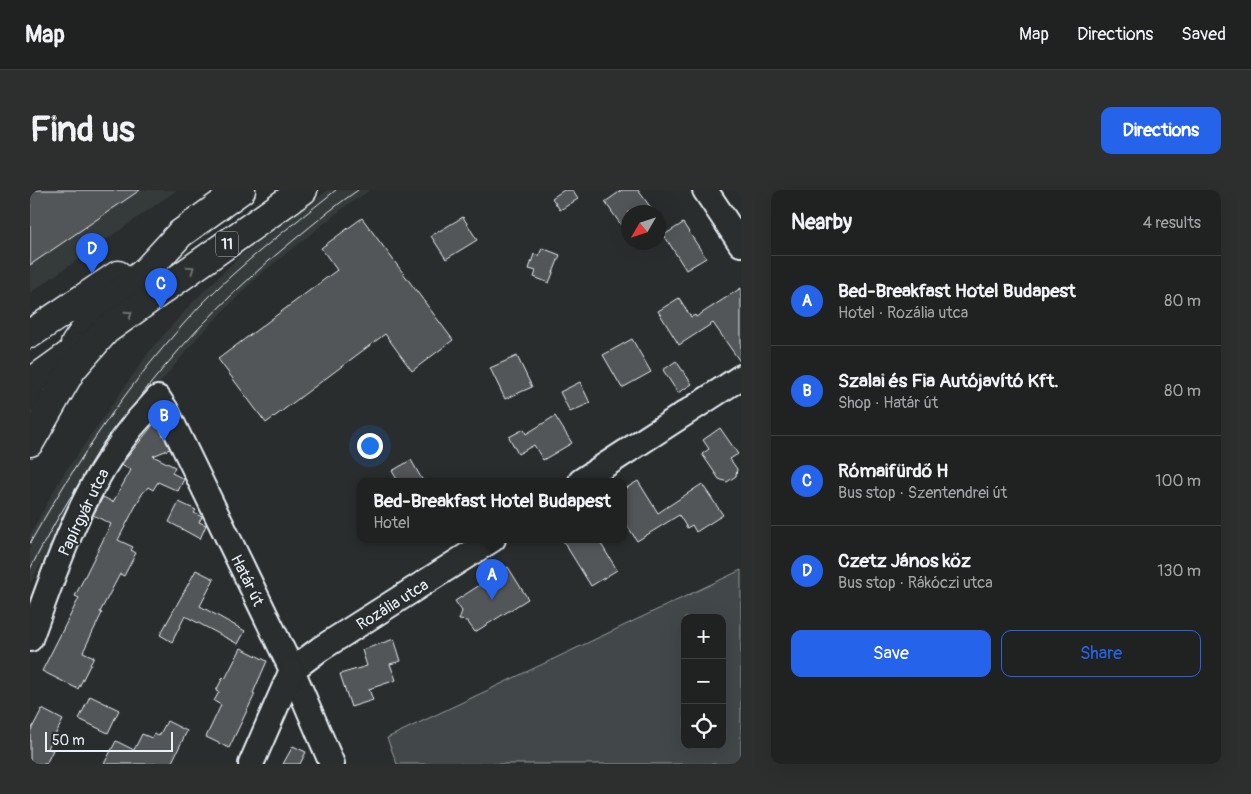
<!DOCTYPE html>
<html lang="en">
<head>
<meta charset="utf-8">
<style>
  body { margin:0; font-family:Pangolin,sans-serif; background:#2d2f2f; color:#f1f3f6 }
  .controls { position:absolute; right:15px; bottom:15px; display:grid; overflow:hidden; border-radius:10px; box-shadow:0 5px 20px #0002 }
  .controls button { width:45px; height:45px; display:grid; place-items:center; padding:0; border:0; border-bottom:1px solid #3d3f40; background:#202222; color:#f1f3f6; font:25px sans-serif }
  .compass { position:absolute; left:591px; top:15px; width:45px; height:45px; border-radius:50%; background:#202222; box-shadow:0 5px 20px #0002; rotate:231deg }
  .scale { position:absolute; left:15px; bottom:12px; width:128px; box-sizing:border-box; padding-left:5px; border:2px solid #e8f1f8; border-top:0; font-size:14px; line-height:18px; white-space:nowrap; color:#e8f1f8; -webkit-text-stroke:4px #2a2d2e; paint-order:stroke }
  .you { position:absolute; left:339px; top:255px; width:18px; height:18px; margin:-12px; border:4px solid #fff; border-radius:50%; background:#1a73e8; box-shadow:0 0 0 8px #1a73e833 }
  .badge { display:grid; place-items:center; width:32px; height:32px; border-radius:50%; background:#2563eb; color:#fff; font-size:16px; font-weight:700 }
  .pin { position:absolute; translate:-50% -41px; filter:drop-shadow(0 1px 2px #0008) }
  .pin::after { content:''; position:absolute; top:26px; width:18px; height:15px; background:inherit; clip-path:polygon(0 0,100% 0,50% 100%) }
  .popup { position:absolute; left:327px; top:288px; width:270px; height:65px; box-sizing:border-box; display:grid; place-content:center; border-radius:10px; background:#202222; filter:drop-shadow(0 1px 4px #0005); font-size:16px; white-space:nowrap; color:#a2a4a5 }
  .popup b { font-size:19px; color:#f1f3f6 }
  .popup::after { content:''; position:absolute; left:50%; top:100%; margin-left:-10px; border:10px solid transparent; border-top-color:#202222 }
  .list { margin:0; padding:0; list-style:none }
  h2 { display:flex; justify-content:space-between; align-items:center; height:65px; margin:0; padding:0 20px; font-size:21px }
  h2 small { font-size:16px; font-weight:400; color:#a2a4a5 }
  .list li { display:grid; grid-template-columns:32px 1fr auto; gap:15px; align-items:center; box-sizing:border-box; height:90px; padding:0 20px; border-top:1px solid #3d3f40 }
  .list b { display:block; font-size:19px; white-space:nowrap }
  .list p { margin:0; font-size:16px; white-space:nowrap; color:#a2a4a5 }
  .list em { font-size:16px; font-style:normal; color:#a2a4a5 }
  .actions { display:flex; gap:10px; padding:15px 20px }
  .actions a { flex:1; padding:11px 0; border:1px solid #2563eb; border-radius:10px; text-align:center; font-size:18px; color:#2563eb }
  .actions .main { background:#2563eb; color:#fff }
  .icon { flex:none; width:28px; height:28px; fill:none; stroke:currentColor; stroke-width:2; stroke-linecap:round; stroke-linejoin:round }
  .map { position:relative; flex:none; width:711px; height:574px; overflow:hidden; border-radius:10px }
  header { display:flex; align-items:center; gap:30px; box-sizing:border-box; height:70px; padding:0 25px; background:#202222; border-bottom:1px solid #3d3f40 }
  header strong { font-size:24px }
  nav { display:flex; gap:28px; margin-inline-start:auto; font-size:18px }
  .intro { display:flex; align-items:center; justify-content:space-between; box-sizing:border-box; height:120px; padding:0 30px }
  h1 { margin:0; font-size:35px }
  .button { padding:12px 22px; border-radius:10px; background:#2563eb; color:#fff; font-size:18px; font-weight:700 }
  main { display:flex; gap:30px; padding:0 30px }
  aside { flex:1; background:#202222; border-radius:10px; box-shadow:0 5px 20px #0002 }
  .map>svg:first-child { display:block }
  .built { fill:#363a3b }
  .green { fill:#424648; stroke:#959ca0; fill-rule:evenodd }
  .building { fill:#535759; stroke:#e8f1f8 }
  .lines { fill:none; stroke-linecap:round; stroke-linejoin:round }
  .minor-casing { stroke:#e8f1f8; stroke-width:28 }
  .major-casing { stroke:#e8f1f8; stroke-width:31 }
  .minor { stroke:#2a2d2e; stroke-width:24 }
  .major { stroke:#2a2d2e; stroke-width:28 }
  .tram { stroke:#e8f1f8; stroke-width:1 }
  .oneway { stroke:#6c7275 }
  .labels { text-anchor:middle; stroke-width:4; stroke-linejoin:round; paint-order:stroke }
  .shield { fill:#2a2d2e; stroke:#afb6bb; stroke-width:1 }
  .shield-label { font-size:15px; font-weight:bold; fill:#e8f1f8 }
  .street-label { font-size:16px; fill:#e8f1f8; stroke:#2a2d2e }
</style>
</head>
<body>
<header>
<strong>Map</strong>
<nav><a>Map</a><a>Directions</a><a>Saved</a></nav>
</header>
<div class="intro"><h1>Find us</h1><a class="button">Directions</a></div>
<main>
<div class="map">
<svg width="711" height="574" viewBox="0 0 711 574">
  <rect width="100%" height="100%" fill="#2a2d2e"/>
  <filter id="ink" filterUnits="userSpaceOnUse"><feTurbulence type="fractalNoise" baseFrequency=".02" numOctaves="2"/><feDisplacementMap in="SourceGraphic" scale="10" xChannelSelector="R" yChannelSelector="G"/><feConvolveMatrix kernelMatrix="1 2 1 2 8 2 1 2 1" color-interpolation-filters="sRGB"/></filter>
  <g filter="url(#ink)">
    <g class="built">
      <path d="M0,0H147L0,103Z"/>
      <path d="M298,0H340L316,16L229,85L167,148L126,198L49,301L0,394V345L31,288L122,158L164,111L210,66Z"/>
    </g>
    <path class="green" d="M711,380V574H367L357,548ZM655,428H692V555H655Z"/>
    <g class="building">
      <path d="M0,0H110L0,75Z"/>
      <path d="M534,0H542L548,9L530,20L522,8Z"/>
      <path d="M592,0H608L624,22H598V45L575,12Z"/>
      <path d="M433,27L447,50L416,69L401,46Z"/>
      <path d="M332,28L423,150L382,181L355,144L236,233L188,169L307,80L291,58Z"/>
      <path d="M653,33L676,68L656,80L634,45Z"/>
      <path d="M512,58L530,65L519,93L504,87L506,81L499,79L504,64L509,66Z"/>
      <path d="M711,98V173L683,133L649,155L628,121L649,108L661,127L665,125L666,127Z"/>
      <path d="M602,149L621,182L592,198L573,165Z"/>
      <path d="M487,166L502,197L475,209L460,178Z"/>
      <path d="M646,171L662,194L648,203L633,180Z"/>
      <path d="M550,192L560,213L540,222L530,202Z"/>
      <path d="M525,226L542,253L513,270L504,255L488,264L479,247L494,239L496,244Z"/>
      <path d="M126,231L140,259L123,266L145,277L142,283L154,289L148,301L128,292L123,300L118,297L112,304L88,350L103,357L101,360L106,363L94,386L90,384L70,422L72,423L53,462L64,467L48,499L12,481L49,408L45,406L81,334L63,325L73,307L83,312L101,280L91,275Z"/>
      <path d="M690,238L708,264L700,269L707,279L706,286L697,292L689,289L672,264L679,259L673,250Z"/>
      <path d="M381,270L393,291H368L362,281Z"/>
      <path d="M608,291L628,323L672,294L693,325L666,342L662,335L657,338L649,325L607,351L593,329V300Z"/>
      <path d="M149,312L166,320L164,323L172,327L169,332L176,335L170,349L139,332Z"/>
      <path d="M532,349H568L587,380L561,396Z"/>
      <path d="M478,377L498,409L445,442L437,431L429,430L432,421L425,411Z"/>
      <path d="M166,380L184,389L170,416L215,441L208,454L155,426L142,452L130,445Z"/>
      <path d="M364,449L371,471L360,474L366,490L339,499L343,510L321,517L310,484L337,476L332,460Z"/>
      <path d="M211,458L237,471L223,503L225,504L199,558L176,547L191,515L184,511L189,502L186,501L193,487L195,489Z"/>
      <path d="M60,506L89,520L78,543L49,529Z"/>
      <path d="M12,519L33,530L18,558L23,560L16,574H0V542Z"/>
      <path d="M137,531L157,541L141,574H74L86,551L104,560L112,544L122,548L124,544L129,546Z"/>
      <path d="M263,556L276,562L270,574H253Z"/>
    </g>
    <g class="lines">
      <defs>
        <g id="minor">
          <path d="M675,0L711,54"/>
          <path d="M0,203L9,214"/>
          <path d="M551,291L711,187"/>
          <path d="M0,449C26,378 50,303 98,242C107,230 118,220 128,208L136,220L262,480L302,574"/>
          <path d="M262,480L290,459L463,349"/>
          <path d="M221,574L262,480"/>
        </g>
        <g id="major">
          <path d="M0,144L88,85"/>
          <path d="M45,154L67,122L117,80L150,44L211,0"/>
          <path d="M0,193L50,157"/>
          <path d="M0,252L42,179L76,140L273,0"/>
        </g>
      </defs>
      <use href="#minor" class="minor-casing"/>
      <use href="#major" class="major-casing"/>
      <use href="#minor" class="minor"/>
      <use href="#major" class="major"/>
      <g class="tram">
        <path d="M0,353C50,265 101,190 170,116C211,73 260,37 306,0"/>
        <path d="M0,379C66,251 153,140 265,49C286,32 306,15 328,0"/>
      </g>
    </g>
    <defs><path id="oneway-chevron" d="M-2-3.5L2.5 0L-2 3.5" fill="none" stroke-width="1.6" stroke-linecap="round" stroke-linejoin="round" transform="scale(1.25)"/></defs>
    <g class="oneway">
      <use href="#oneway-chevron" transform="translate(161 79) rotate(-35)"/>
      <use href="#oneway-chevron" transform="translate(99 124) rotate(-35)"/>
    </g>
  </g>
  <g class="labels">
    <rect class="shield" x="186" y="41.5" width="22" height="25" rx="4"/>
    <g class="shield-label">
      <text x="197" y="59">11</text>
    </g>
    <g class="street-label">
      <text transform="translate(53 322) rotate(-64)" y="6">Papírgyár utca</text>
      <text transform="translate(218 390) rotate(64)" y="6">Határ út</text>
      <text transform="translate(362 414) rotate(-32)" y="6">Rozália utca</text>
    </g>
  </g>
</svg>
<div class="controls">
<button>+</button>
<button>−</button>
<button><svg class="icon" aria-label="locate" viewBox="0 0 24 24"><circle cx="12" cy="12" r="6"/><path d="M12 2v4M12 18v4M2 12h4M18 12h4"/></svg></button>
</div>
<svg class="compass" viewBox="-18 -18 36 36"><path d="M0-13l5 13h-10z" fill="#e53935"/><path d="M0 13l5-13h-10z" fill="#a2a4a5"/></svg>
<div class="scale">50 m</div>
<div class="you"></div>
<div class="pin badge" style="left:462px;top:410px">A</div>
<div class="popup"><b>Bed-Breakfast Hotel Budapest</b>Hotel</div>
<div class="pin badge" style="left:134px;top:251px">B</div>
<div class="pin badge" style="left:131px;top:119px">C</div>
<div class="pin badge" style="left:62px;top:84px">D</div>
</div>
<aside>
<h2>Nearby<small>4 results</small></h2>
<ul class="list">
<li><span class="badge">A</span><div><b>Bed-Breakfast Hotel Budapest</b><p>Hotel · Rozália utca</p></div><em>80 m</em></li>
<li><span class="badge">B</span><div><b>Szalai és Fia Autójavító Kft.</b><p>Shop · Határ út</p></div><em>80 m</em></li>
<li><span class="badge">C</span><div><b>Rómaifürdő H</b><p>Bus stop · Szentendrei út</p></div><em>100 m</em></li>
<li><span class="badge">D</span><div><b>Czetz János köz</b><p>Bus stop · Rákóczi utca</p></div><em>130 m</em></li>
</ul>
<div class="actions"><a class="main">Save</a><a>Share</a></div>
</aside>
</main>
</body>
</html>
